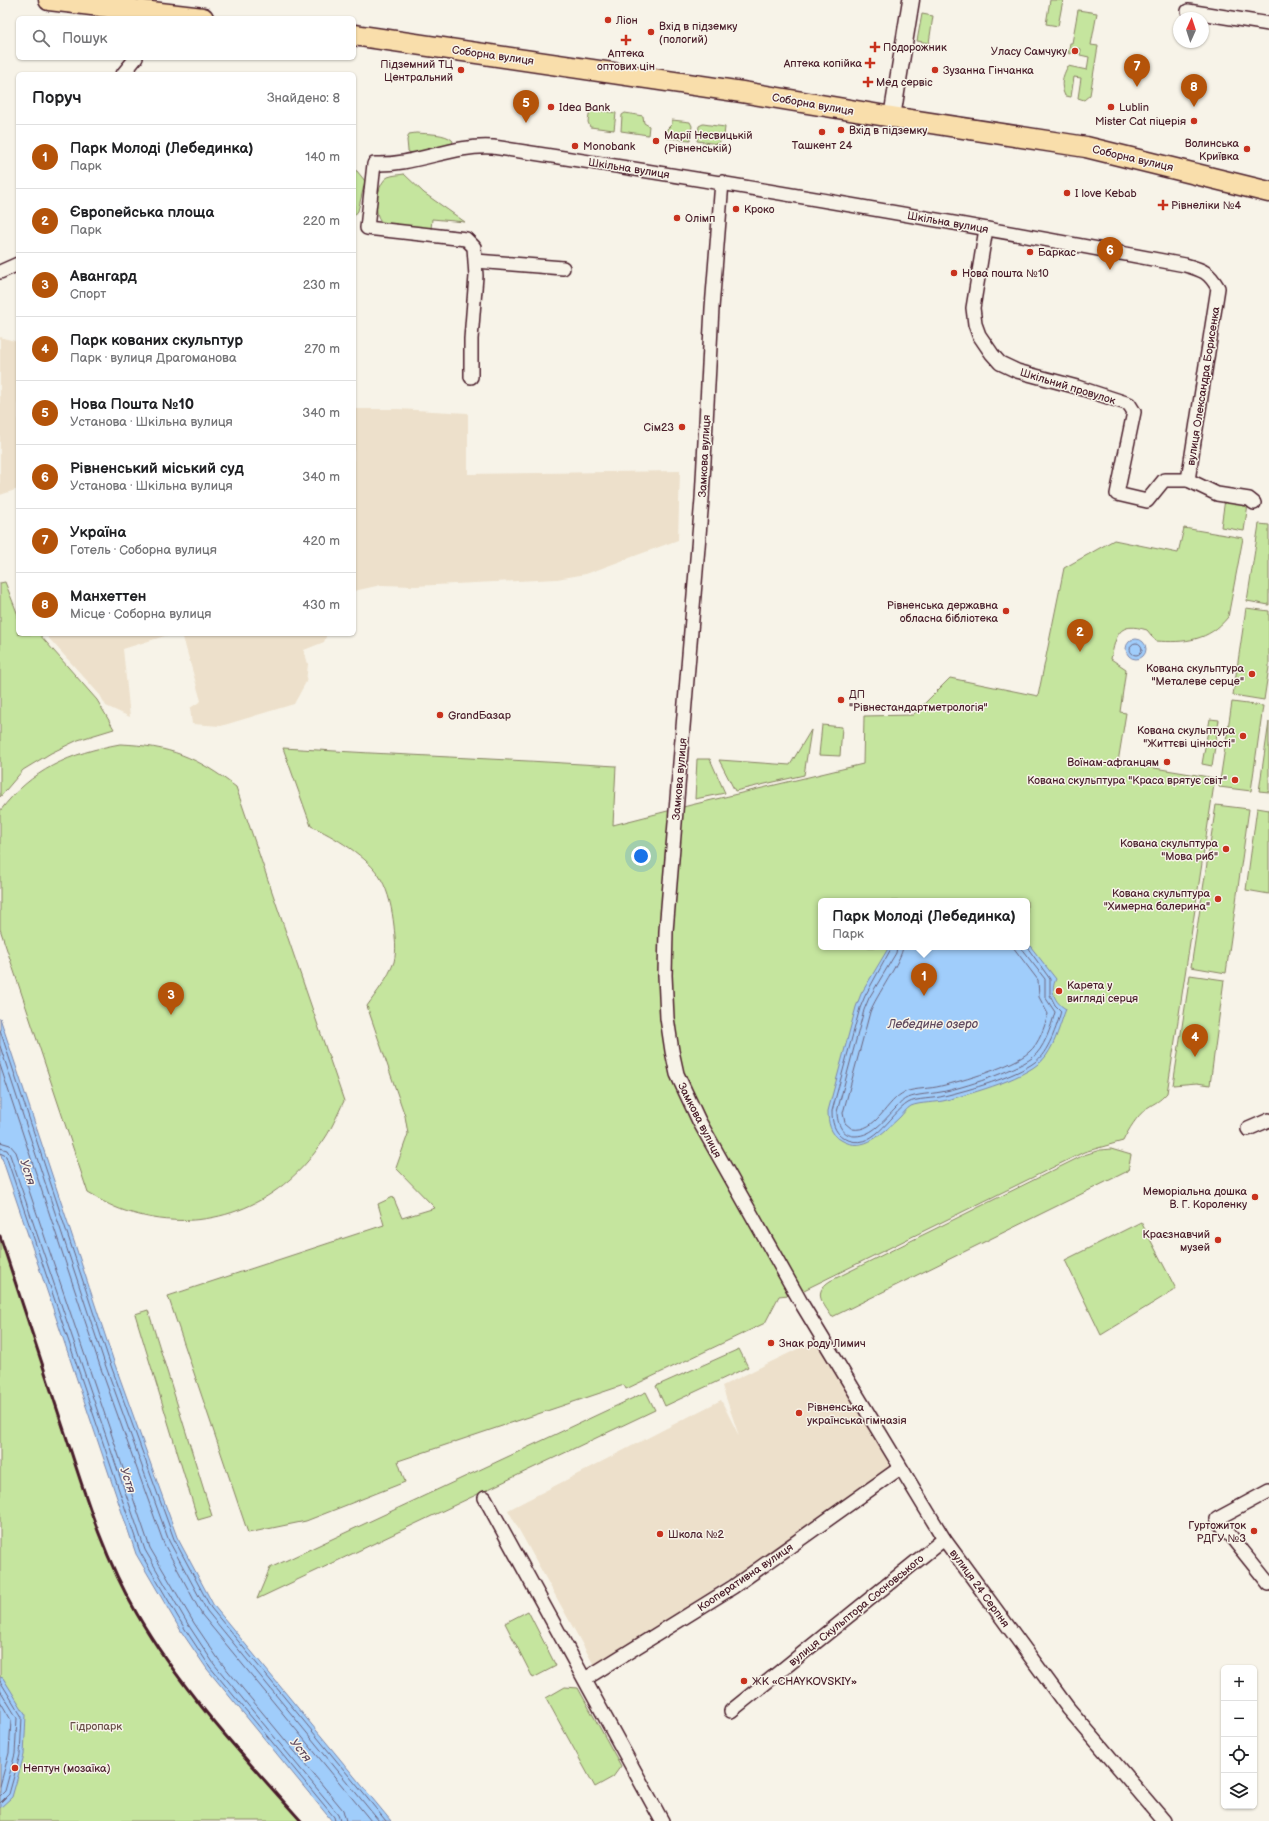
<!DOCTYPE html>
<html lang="uk">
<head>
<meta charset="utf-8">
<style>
  body { margin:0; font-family:"Balsamiq Sans",sans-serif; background:#f6f6f6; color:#202124 }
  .controls { position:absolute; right:12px; bottom:12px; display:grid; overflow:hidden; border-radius:6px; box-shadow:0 1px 3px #0004 }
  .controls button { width:36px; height:36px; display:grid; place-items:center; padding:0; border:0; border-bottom:1px solid #e0e0e0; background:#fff; color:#202124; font:20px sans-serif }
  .compass { position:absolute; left:1173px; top:12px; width:36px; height:36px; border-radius:50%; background:#fff; box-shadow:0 1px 3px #0004; rotate:3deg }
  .you { position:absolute; left:641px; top:856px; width:14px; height:14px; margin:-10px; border:3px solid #fff; border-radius:50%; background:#1a73e8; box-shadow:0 0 0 6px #1a73e833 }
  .badge { display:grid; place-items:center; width:26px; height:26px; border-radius:50%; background:#b45309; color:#fff; font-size:13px; font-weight:700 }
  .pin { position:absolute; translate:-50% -33px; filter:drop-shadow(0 1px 2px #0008) }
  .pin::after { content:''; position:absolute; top:21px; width:14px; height:12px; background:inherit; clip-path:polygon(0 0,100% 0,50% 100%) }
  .popup { position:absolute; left:818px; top:898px; width:212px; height:52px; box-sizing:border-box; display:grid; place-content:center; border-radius:6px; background:#fff; filter:drop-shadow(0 1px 3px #0005); font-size:13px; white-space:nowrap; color:#757577 }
  .popup b { font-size:15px; color:#202124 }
  .popup::after { content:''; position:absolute; left:50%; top:100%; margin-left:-8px; border:8px solid transparent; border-top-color:#fff }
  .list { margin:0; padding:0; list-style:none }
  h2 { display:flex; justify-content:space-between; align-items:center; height:52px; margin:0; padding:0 16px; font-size:17px }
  h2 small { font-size:13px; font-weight:400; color:#757577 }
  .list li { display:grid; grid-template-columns:26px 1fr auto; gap:12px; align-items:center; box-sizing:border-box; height:64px; padding:0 16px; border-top:1px solid #e0e0e0 }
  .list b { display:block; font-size:15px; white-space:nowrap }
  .list p { margin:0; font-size:13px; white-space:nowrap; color:#757577 }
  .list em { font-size:13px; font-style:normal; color:#757577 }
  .icon { flex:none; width:22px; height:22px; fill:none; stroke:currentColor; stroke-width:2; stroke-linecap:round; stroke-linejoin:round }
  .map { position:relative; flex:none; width:1269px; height:1821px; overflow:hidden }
  .search { position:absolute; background:#fff; box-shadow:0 1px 3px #0004; left:16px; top:16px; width:340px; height:44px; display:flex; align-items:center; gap:10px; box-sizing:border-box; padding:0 14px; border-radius:6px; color:#757577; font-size:15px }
  .panel { position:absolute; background:#fff; box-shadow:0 1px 3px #0004; left:16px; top:72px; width:340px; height:564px; border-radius:6px }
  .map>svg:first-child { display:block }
  .built { fill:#ede0cb }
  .green { fill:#c5e59e; stroke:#888264; fill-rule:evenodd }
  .water { fill:#a0cdfb; stroke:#7e87a8 }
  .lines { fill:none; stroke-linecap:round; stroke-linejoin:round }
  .shore { stroke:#6c657e; stroke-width:1 }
  .minor-casing { stroke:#4a1f2b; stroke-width:16 }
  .tertiary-casing { stroke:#4a1f2b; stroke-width:19 }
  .primary-casing { stroke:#4a1f2b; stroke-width:23 }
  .minor { stroke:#f7f3e8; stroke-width:13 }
  .tertiary { stroke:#f7f3e8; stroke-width:16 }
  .primary { stroke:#f9deab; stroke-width:20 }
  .rail { stroke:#4a1f2b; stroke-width:3 }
  .poi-dot { fill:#c8321e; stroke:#f7f3e8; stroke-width:1.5 }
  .labels { text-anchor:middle; stroke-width:3; stroke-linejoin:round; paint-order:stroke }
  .poi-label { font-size:11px; fill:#4a1f2b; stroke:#f7f3e8; text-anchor:start }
  .street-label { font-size:11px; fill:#4a1f2b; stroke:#f7f3e8 }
  .park-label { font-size:11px; fill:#695048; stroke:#f7f3e8 }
  .water-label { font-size:12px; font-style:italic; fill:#604a5f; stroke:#f7f3e8 }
</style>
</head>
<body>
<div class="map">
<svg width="1269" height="1821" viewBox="0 0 1269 1821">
  <rect width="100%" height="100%" fill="#f7f3e8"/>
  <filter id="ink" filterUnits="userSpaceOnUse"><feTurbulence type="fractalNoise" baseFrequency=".025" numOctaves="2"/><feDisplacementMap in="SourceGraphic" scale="8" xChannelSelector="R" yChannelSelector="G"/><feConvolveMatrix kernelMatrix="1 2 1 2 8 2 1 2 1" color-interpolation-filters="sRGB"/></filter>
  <g filter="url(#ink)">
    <g class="built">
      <path d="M0,337L18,342V489L0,495Z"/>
      <path d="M354,409H398L468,413V474L680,471L678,540L586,574L557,579L415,586L381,585L354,591Z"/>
      <path d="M45,634H171L123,649L130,717L106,706L100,695Z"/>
      <path d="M182,634H327L324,642L304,650L308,664L306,682L294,704L221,726L192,724L190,708L201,701Z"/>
      <path d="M822,1337L900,1468L800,1536L728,1580L595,1667L508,1510L721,1400L739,1436L722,1386Z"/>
    </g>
    <g class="green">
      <path d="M1050,0H1063L1058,26L1046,24Z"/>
      <path d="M1078,10L1097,13L1091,45L1098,46L1090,95L1084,100L1078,98L1081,78L1074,77L1071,97L1065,96C1060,85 1062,77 1068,66L1087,70L1089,57L1080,55L1081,49L1072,48L1070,54L1068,53L1070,43H1072Z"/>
      <path d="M922,14L933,16L929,43L917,41Z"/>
      <path d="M590,109L616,113L614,130L590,127L588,122Z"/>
      <path d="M625,113L643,116L644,123L649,126L648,135L621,131L622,115Z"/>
      <path d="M672,120L690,122L692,126L690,140L666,138L667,129L672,124Z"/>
      <path d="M703,124L725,127L724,136L718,144L697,141L699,126Z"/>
      <path d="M416,133C427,134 446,133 453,141L451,147L413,155L408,151L407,140L409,134Z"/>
      <path d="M354,170L357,171L365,181L358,211L354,216Z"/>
      <path d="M404,174L424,193L465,222L432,219L431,229L385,224C380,221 378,218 377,212C375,203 379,181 388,177C393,175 399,175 404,174Z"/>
      <path d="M1225,499L1248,504L1244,531L1221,527Z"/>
      <path d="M1259,524L1269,525V605L1247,601Z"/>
      <path d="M1184,528L1243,538L1228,617C1209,641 1185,643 1156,641L1147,630C1118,621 1116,635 1111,659L1126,669L1120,712L1126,713L1118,762L1215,778L1167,1093C1159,1102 1156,1102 1147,1108C1136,1117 1129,1129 1123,1141L1084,1152L802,1291L797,1294L779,1296L765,1323L626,1389L624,1385L398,1461L405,1482L306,1521L248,1533L168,1296L384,1225L378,1204L393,1197L402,1218L435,1208L396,1168L408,1134L405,1116L367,1006C377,992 388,978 394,962C397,950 395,937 394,926C392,909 389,893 381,879C369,857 333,836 311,826L283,748C394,755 505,759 616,766L613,825L691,805L863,764L864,716L913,715L950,678L1038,696L1064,568L1114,540L1178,553ZM821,901H1027V947H821Z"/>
      <path d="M5,582L18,615V634H39L97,700L114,729L78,740L51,753L23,770L0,797V583Z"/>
      <path d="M1246,608L1269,611V667L1264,700L1233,695Z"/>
      <path d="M1232,702L1263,706L1251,791L1219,787Z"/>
      <path d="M1210,719L1219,720L1212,766L1202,764Z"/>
      <path d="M1269,722V792L1259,791Z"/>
      <path d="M822,725L842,727L840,756L819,755Z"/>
      <path d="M811,730L804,775L735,791L719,760L790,765Z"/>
      <path d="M120,744C170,746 197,757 236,787L344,1101C337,1115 331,1131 321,1144C278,1207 206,1235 132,1213C116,1209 102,1201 88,1193L0,929V811C31,770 70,753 120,744Z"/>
      <path d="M697,759H710L725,793L695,799Z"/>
      <path d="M1216,805L1249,809L1226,973L1191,967Z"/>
      <path d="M1257,808L1269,810V894L1246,890Z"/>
      <path d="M1190,975L1224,980L1210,1085L1197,1083L1173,1085Z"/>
      <path d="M1111,1149L1131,1155L1128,1171L832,1317C823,1303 812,1293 830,1281L1084,1155L1100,1150Z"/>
      <path d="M1141,1222L1176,1289L1101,1335L1065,1260Z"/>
      <path d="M0,1236C22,1302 43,1367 65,1433C85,1495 104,1558 137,1614C181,1690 242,1755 301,1821H0Z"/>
      <path d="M148,1310L212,1516L198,1520L135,1314Z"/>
      <path d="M739,1349L748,1367L665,1406L656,1386Z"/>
      <path d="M646,1392L655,1410L257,1599L270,1568Z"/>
      <path d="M528,1611L556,1666L533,1678L505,1623Z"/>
      <path d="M565,1687L578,1688L621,1766L613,1777L595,1787L546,1698Z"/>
    </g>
    <g class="water">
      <circle cx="1136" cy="649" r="10"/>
      <path d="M1027,942L1056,979C1050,991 1054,1002 1066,1009C1060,1024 1056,1042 1046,1056C1030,1078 972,1093 947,1100C937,1103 920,1102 911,1106C907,1108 903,1114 900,1117C884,1132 864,1154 841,1140C830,1134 828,1122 828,1111L856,1007L861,994L889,947H1027Z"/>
      <path d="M0,1018L114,1362L177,1537L214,1606L391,1821H332L207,1669L181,1631L136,1554L0,1152Z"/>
      <path d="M0,1677L3,1678L26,1715L24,1755L12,1797L0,1808Z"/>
    </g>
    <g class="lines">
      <g class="shore">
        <circle cx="1136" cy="649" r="6"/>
        <path d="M892,947L865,996L860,1008L832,1111C832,1122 834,1132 844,1138C872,1154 890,1114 908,1103C916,1098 935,1099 944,1096C969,1090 1015,1077 1035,1062C1048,1053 1057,1026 1061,1011L1055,1005L1050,995V979L1027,947"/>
        <path d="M897,947L896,953L869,998L864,1010L837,1112C837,1123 842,1136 855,1136C873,1136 885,1119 896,1108C900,1104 903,1099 908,1098C918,1094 930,1094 941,1092C963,1088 1014,1071 1032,1058C1044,1049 1051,1027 1055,1012L1045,997V979L1020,947"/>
        <path d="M903,947C902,960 876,996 870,1012L843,1113L845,1123L852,1129C877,1133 886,1100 905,1092C916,1088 930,1089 941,1086C962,1081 1014,1066 1029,1052C1039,1044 1045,1026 1048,1014L1039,997L1038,980L1013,947"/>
        <path d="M0,1030L110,1363L174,1539L211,1608L386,1821"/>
        <path d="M0,1046L105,1364L169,1541L207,1611L379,1821"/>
        <path d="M0,1065L100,1366L164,1544L202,1615L371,1821"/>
        <path d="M0,1142L10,1145L16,1152L150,1548L194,1623L219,1660L343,1810L346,1821"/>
        <path d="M0,1148L7,1150L10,1155L145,1550L189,1626L214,1664L338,1814L340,1821"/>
        <path d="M0,1153L6,1156L140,1552L185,1629L210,1667L334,1817L335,1821"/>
        <path d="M0,1681L22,1717L20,1755L9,1794L0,1803"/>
        <path d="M0,1690L17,1718L15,1754L5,1791L0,1796"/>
        <path d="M0,1701L11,1720L9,1753L0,1786"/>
      </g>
      <defs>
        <g id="minor">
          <path d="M1188,11L1269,24"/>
          <path d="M123,74L136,58"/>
          <path d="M722,182L712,308L702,499L666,931L665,975L667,1018L672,1051L677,1074L699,1121L803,1306L944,1539L1068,1708L1164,1821"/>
          <path d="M986,229L973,308L975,324L979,335L992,354L1000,363L1017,371L1077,387L1129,404L1134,412L1117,494L1147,501L1164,480H1188"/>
          <path d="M476,261L563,268"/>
          <path d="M0,272L18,264"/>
          <path d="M471,377V339L476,276L474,247L466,239L367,228L374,164C415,166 453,144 493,147C725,182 955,222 1185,265C1203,270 1209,272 1218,288L1188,480L1217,494L1249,499L1254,503"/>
          <path d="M1248,1129L1269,1120"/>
          <path d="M1269,1491L1217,1519L1269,1584"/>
          <path d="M485,1498L662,1821"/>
          <path d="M585,1679L733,1587L900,1468"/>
          <path d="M731,1711L944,1539"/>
        </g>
        <path id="tertiary" d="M892,117L911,0"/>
        <g id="primary">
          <path d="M49,0L203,18"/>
          <path d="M354,35L742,92L892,117L1086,147L1269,192"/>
        </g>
      </defs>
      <use href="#minor" class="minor-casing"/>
      <use href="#tertiary" class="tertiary-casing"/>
      <use href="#primary" class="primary-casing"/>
      <use href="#minor" class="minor"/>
      <use href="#tertiary" class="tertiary"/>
      <use href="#primary" class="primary"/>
      <path class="rail" d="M0,1236C22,1302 43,1367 65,1433C85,1495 104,1558 137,1614C181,1690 242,1755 301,1821"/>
    </g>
  </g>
  <g class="poi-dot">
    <circle cx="608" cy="20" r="4"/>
    <circle cx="651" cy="32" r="4"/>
    <path d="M624 34h4v4h4v4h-4v4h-4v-4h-4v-4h4z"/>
    <path d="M873 41h4v4h4v4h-4v4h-4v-4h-4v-4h4z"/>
    <circle cx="1075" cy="51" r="4"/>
    <path d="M868 57h4v4h4v4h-4v4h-4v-4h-4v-4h4z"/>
    <circle cx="461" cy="70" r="4"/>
    <circle cx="935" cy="70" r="4"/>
    <path d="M866 76h4v4h4v4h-4v4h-4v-4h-4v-4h4z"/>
    <circle cx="551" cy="107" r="4"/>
    <circle cx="1111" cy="107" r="4"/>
    <circle cx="1194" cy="121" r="4"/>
    <circle cx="841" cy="130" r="4"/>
    <circle cx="822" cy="132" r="4"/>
    <circle cx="656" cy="141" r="4"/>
    <circle cx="575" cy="146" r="4"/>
    <circle cx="1247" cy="149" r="4"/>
    <circle cx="1067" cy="193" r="4"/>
    <path d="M1161 199h4v4h4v4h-4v4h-4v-4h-4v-4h4z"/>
    <circle cx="736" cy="209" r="4"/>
    <circle cx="677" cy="218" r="4"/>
    <circle cx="1030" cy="252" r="4"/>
    <circle cx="954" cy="273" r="4"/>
    <circle cx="682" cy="427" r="4"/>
    <circle cx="1006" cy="611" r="4"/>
    <circle cx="1252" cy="674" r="4"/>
    <circle cx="841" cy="700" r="4"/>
    <circle cx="440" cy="715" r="4"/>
    <circle cx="1243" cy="736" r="4"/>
    <circle cx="1167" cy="762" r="4"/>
    <circle cx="1235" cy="780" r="4"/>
    <circle cx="1226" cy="849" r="4"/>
    <circle cx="1218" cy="899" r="4"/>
    <circle cx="1059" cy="991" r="4"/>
    <circle cx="1255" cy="1197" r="4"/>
    <circle cx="1218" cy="1240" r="4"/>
    <circle cx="771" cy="1343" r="4"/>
    <circle cx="799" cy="1413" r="4"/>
    <circle cx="1254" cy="1531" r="4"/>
    <circle cx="660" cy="1534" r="4"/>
    <circle cx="744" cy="1681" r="4"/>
    <circle cx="15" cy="1768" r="4"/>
  </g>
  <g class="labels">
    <g class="poi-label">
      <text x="616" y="24">Ліон</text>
      <text x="659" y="30">Вхід в підземку<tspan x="659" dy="13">(пологий)</tspan></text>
      <text x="883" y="51">Подорожник</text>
      <text x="1067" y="55" text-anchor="end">Уласу Самчуку</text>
      <text x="626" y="57" text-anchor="middle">Аптека<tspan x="626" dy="13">оптових цін</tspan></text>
      <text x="862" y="67" text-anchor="end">Аптека копійка</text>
      <text x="453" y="68" text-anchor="end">Підземний ТЦ<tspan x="453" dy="13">Центральний</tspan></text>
      <text x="943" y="74">Зузанна Гінчанка</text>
      <text x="876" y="86">Мед сервіс</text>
      <text x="559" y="111">Idea Bank</text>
      <text x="1119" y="111">Lublin</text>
      <text x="1186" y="125" text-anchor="end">Mister Cat піцерія</text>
      <text x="849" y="134">Вхід в підземку</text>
      <text x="664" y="139">Марії Несвицькій<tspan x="664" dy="13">(Рівненській)</tspan></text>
      <text x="1239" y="147" text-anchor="end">Волинська<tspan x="1239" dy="13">Криївка</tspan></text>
      <text x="822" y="149" text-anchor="middle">Ташкент 24</text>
      <text x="583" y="150">Monobank</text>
      <text x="1075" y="197">I love Kebab</text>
      <text x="1171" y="209">Рівнеліки №4</text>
      <text x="744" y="213">Кроко</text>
      <text x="685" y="222">Олімп</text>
      <text x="1038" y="256">Баркас</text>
      <text x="962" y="277">Нова пошта №10</text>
      <text x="674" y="431" text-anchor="end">Сім23</text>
      <text x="998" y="609" text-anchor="end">Рівненська державна<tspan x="998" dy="13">обласна бібліотека</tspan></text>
      <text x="1244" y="672" text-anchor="end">Кована скульптура<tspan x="1244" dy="13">"Металеве серце"</tspan></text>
      <text x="849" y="698">ДП<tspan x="849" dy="13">"Рівнестандартметрологія"</tspan></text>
      <text x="448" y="719">GrandБазар</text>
      <text x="1235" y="734" text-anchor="end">Кована скульптура<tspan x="1235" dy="13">"Життєві цінності"</tspan></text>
      <text x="1159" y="766" text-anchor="end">Воїнам-афганцям</text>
      <text x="1227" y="784" text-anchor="end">Кована скульптура "Краса врятує світ"</text>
      <text x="1218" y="847" text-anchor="end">Кована скульптура<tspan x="1218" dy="13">"Мова риб"</tspan></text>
      <text x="1210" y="897" text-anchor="end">Кована скульптура<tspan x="1210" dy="13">"Химерна балерина"</tspan></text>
      <text x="1067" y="989">Карета у<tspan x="1067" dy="13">вигляді серця</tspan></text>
      <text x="1247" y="1195" text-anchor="end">Меморіальна дошка<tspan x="1247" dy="13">В. Г. Короленку</tspan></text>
      <text x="1210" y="1238" text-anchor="end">Краєзнавчий<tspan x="1210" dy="13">музей</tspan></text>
      <text x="779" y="1347">Знак роду Лимич</text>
      <text x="807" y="1411">Рівненська<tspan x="807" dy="13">українська гімназія</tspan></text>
      <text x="1246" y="1529" text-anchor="end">Гуртожиток<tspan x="1246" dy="13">РДГУ №3</tspan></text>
      <text x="668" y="1538">Школа №2</text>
      <text x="752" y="1685">ЖК «CHAYKOVSKIY»</text>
      <text x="23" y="1772">Нептун (мозаїка)</text>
    </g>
    <g class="street-label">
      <text transform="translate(493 55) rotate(8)" y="4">Соборна вулиця</text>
      <text transform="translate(813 104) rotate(10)" y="4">Соборна вулиця</text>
      <text transform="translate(1133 158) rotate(13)" y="4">Соборна вулиця</text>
      <text transform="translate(629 168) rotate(9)" y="4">Шкільна вулиця</text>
      <text transform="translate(948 222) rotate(10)" y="4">Шкільна вулиця</text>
      <text transform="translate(1068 386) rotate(17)" y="4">Шкільний провулок</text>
      <text transform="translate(1203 386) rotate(-81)" y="4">вулиця Олександра Борисенка</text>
      <text transform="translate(704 456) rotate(-87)" y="4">Замкова вулиця</text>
      <text transform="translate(679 779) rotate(-85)" y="4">Замкова вулиця</text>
      <text transform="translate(700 1120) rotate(63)" y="4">Замкова вулиця</text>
      <text transform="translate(745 1577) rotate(-34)" y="4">Кооперативна вулиця</text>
      <text transform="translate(980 1588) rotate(54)" y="4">вулиця 24 Серпня</text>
      <text transform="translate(856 1610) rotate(-39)" y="4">вулиця Скульптора Сосновського</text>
    </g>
    <g class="park-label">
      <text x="96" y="1730">Гідропарк</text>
    </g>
    <g class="water-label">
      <text x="933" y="1028">Лебедине озеро</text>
      <text transform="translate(28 1172) rotate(72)" y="4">Устя</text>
      <text transform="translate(128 1480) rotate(72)" y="4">Устя</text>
      <text transform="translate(301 1750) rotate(51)" y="4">Устя</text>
    </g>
  </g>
</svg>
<div class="controls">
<button>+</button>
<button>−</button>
<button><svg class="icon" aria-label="locate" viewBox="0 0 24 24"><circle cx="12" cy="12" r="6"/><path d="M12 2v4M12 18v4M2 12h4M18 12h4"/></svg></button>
<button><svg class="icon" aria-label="layers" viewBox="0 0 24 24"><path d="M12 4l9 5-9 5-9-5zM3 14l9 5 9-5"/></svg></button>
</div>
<svg class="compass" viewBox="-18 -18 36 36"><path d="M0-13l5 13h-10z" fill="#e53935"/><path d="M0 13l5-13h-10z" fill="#757577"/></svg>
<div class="you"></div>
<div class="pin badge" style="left:924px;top:996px">1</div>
<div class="popup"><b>Парк Молоді (Лебединка)</b>Парк</div>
<div class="pin badge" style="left:1080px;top:652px">2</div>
<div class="pin badge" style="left:171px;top:1015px">3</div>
<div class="pin badge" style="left:1195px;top:1057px">4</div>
<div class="pin badge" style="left:526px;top:123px">5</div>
<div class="pin badge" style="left:1110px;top:270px">6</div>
<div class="pin badge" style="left:1137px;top:87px">7</div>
<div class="pin badge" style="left:1194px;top:107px">8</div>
<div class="search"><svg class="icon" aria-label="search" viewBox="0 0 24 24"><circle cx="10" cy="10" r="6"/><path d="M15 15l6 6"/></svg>Пошук</div>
<section class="panel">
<h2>Поруч<small>Знайдено: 8</small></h2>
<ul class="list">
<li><span class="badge">1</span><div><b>Парк Молоді (Лебединка)</b><p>Парк</p></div><em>140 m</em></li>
<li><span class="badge">2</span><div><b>Європейська площа</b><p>Парк</p></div><em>220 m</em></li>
<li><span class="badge">3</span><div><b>Авангард</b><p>Спорт</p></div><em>230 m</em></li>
<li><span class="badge">4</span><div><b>Парк кованих скульптур</b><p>Парк · вулиця Драгоманова</p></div><em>270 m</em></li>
<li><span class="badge">5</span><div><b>Нова Пошта №10</b><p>Установа · Шкільна вулиця</p></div><em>340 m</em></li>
<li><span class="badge">6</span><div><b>Рівненський міський суд</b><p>Установа · Шкільна вулиця</p></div><em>340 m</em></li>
<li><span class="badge">7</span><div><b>Україна</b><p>Готель · Соборна вулиця</p></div><em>420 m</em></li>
<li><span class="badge">8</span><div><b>Манхеттен</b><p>Місце · Соборна вулиця</p></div><em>430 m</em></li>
</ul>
</section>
</div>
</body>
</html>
